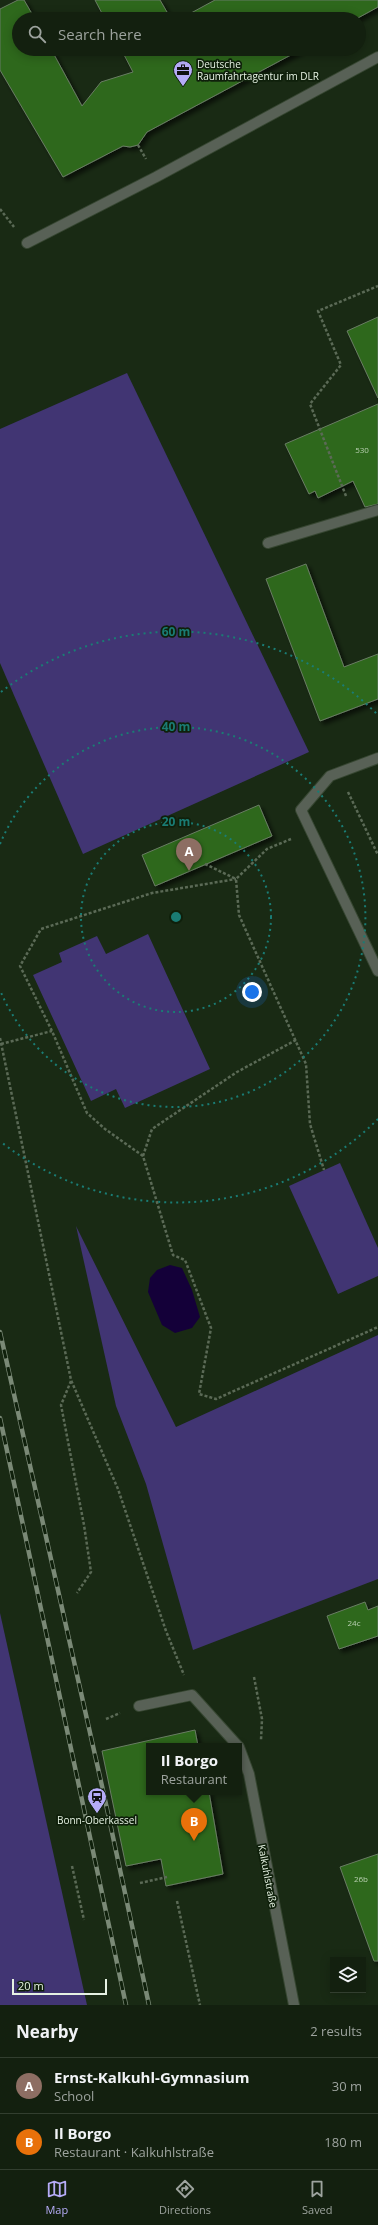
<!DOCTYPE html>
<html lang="en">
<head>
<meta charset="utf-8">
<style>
  body { margin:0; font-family:"Open Sans",sans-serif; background:#202d1d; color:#f1f3f6 }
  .controls { position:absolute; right:12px; bottom:12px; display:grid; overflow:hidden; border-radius:0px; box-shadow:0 2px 10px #0003 }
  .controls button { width:36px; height:36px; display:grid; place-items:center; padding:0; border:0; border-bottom:1px solid #323e2f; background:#13200f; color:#f1f3f6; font:20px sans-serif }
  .scale { position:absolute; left:12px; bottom:10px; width:95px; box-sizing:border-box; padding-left:4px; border:2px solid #e6f2e3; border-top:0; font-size:11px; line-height:14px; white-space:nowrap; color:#e6f2e3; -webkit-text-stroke:3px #0f200b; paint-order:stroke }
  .you { position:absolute; left:252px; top:992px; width:14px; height:14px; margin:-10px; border:3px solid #fff; border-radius:50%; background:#1a73e8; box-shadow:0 0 0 6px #1a73e833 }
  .badge { display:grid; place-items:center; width:26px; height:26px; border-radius:50%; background:#b6acf8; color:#fff; font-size:13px; font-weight:700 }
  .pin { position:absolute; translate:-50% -33px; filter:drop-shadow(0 1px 2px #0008) }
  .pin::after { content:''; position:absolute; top:21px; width:14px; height:12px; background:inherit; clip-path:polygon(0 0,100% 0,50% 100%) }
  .popup { position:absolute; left:146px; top:1743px; width:96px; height:52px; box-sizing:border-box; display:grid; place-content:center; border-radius:0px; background:#13200f; filter:drop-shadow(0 1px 3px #0005); font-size:13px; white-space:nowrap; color:#9da39e }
  .popup b { font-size:15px; color:#f1f3f6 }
  .popup::after { content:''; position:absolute; left:50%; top:100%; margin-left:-8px; border:8px solid transparent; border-top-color:#13200f }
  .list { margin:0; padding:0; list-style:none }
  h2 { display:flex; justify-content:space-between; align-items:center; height:52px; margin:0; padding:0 16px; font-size:17px }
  h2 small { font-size:13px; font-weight:400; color:#9da39e }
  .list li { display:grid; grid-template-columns:26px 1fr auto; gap:12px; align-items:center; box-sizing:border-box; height:56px; padding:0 16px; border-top:1px solid #323e2f }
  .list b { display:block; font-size:15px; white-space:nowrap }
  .list p { margin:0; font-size:13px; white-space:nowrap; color:#9da39e }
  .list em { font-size:13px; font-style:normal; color:#9da39e }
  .icon { flex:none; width:22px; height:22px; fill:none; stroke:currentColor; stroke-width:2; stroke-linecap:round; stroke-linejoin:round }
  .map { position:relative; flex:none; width:378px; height:2005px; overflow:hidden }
  .search { position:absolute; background:#13200f; box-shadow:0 2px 10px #0003; left:12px; right:12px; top:12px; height:44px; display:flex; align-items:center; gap:10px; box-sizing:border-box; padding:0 14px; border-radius:22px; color:#9da39e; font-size:15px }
  .sheet { height:164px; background:#13200f }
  nav { display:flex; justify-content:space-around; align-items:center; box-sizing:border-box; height:56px; border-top:1px solid #323e2f; background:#13200f; font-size:11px; color:#9da39e }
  nav a { display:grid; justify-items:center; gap:2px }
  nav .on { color:#b6acf8 }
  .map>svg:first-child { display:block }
  .green { fill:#413573 }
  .water { fill:#140039 }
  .building { fill:#2d671a; stroke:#697d64; filter:url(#shadow) }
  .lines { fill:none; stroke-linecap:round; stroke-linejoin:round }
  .lane-casing { stroke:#364631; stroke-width:12 }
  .street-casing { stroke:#364631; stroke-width:12 }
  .path { stroke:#5b6a56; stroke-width:2.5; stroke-dasharray:3 2; stroke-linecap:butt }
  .lane { stroke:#586156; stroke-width:10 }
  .street { stroke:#586156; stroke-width:10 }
  .rail-casing { stroke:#7a8976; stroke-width:4.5 }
  .rail { stroke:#0f200b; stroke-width:3; stroke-dasharray:9; stroke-linecap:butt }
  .ring { fill:none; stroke:#1a7c74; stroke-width:2; stroke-dasharray:2 4 }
  .labels { text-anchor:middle; stroke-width:3.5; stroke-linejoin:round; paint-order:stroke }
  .number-label { font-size:8px; fill:#b8cfb1 }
  .poi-label { font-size:10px; fill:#e6f2e3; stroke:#0f200b; text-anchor:start }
  .street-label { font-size:10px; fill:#e6f2e3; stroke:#0f200b }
  .centre { fill:#1a7c74; stroke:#0f200b; stroke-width:2 }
  .ring-label { font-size:12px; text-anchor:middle; font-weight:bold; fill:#1a7c74; stroke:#0f200b; stroke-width:3.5; stroke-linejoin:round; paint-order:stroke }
</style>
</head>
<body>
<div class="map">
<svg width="378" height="2005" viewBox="0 0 378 2005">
  <defs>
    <filter id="shadow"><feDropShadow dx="3.5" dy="3.5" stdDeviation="2" flood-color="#0009"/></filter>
  </defs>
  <rect width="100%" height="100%" fill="#192a14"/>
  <g class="green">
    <path d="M127,373L309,752L83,854L0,663V429Z"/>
    <path d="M148,934L210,1069L125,1108L116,1089L91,1101L33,975L62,962L59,953L97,936L106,954Z"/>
    <path d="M340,1163L378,1248V1276L338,1294L289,1186Z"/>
    <path d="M76,1226L176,1427L378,1335V1579L193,1650L146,1484L116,1406Z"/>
    <path d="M0,1613L87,2005H0Z"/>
  </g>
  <path class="water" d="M170,1265L182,1268L192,1290L200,1317L192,1328L175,1333L162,1325L148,1292L150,1278L157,1270Z"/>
  <g class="building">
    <path d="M18,0H24L35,19H19V49H51L82,106L101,82L133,72L121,49H302L147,132L138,145L130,147L123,146L63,177L0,70V9Z"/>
    <path d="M95,0H160L171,19H105Z"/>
    <path d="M215,0H378V7L356,19H180Z"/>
    <path d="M378,317V398L347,331Z"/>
    <path d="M378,404V504L365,507L353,481L318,498L315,491L309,494L285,444Z"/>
    <path d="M306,564L344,667L378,654V699L320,721L266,579Z"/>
    <path d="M259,805L272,836L155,886L142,855Z"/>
    <path d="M365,1602L368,1610L378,1606V1636L339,1649L327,1616Z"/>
    <path d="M195,1730L198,1746H149V1792H209L223,1874L166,1886L161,1859L126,1866L102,1751Z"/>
    <path d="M378,1854V1961H374L340,1867Z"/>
  </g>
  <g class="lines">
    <defs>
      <g id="lane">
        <path d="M27,243L156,177L378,57"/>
        <path d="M268,543L378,510"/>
        <path d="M378,758L330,776L301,810L378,971"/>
      </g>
      <g id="street">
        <path d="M139,1706L192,1695L238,1746"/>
        <path d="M239,1747L249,1774L294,2005"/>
      </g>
    </defs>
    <use href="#lane" class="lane-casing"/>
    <use href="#street" class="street-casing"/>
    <g class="path">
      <path d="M138,145L146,159"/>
      <path d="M0,209L14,227"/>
      <path d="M346,496L310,404L341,365L318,311L378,286"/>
      <path d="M348,792L378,855"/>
      <path d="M291,839L267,849L236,879L239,915L306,1064L310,1124L324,1170"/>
      <path d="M205,864L236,879"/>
      <path d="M0,1038L71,1380L118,1489L166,1631L184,1675"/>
      <path d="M296,1040L237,1072L152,1129L143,1156L173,1255L185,1260L211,1328L199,1394L216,1399L378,1327"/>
      <path d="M1,1044L52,1031"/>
      <path d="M143,1156L105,1129L87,1113L52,1031L20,966L41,929L152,893L236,879"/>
      <path d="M71,1381L61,1405L84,1525L91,1572L77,1593"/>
      <path d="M254,1677L262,1719L261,1740"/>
      <path d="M106,1719L120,1713"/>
      <path d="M72,1866L84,1920"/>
      <path d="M140,1883L167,1877"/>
      <path d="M177,1901L200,2005"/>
    </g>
    <use href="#lane" class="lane"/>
    <use href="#street" class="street"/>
    <defs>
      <g id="rail">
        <path d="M0,1332L104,1795L149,2005"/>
        <path d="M0,1418L126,2005"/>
      </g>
    </defs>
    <use href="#rail" class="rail-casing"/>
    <use href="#rail" class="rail"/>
  </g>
  <g class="ring">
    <circle cx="176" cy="917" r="95"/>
    <path d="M0 844A190 190 0 1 1 0 990"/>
    <path d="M378 1119A285 285 0 0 1 1 1142M1 692A285 285 0 0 1 378 715"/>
  </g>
  <defs>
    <symbol id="office-pin" viewBox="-11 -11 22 30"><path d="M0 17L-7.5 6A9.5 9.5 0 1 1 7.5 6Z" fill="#b6acf8" stroke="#0f200b"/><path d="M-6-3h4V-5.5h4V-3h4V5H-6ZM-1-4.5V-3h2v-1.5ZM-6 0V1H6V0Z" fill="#111"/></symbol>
    <symbol id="station-pin" viewBox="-11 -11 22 30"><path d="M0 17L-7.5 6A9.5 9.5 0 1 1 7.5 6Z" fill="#b6acf8" stroke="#0f200b"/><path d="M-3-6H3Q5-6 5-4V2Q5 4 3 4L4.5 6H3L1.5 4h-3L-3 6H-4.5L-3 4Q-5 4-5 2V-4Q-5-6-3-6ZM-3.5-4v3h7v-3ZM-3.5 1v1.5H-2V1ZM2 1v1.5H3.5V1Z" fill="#111"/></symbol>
  </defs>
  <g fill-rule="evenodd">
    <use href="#office-pin" x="172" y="59" width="22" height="30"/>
    <use href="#station-pin" x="86" y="1786" width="22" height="30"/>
  </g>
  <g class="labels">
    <g class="number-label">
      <text x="362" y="453">530</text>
      <text x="354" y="1626">24c</text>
      <text x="361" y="1882">26b</text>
    </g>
    <g class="poi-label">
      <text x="197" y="68">Deutsche<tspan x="197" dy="12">Raumfahrtagentur im DLR</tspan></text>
      <text x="97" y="1824" text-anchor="middle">Bonn-Oberkassel</text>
    </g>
    <g class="street-label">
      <text transform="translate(268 1876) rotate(79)" y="4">Kalkuhlstraße</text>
    </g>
  </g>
  <circle cx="176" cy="917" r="6" class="centre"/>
  <g class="ring-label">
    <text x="176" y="636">60 m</text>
    <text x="176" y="731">40 m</text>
    <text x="176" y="826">20 m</text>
  </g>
</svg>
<div class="controls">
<button><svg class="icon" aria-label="layers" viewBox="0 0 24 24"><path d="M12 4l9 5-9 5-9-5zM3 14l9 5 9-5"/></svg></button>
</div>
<div class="scale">20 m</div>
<div class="you"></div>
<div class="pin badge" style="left:189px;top:871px;background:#8d6e63">A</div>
<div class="pin badge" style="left:194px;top:1841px;background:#e8710a">B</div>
<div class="popup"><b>Il Borgo</b>Restaurant</div>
<div class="search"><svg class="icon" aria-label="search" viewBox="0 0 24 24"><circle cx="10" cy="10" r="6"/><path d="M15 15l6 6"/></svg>Search here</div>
</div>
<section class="sheet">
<h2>Nearby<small>2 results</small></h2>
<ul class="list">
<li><span class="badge" style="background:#8d6e63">A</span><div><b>Ernst-Kalkuhl-Gymnasium</b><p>School</p></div><em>30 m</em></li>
<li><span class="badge" style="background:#e8710a">B</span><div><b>Il Borgo</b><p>Restaurant · Kalkuhlstraße</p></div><em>180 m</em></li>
</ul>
</section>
<nav>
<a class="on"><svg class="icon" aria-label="map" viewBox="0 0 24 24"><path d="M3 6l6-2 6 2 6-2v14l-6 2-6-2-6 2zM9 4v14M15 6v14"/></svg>Map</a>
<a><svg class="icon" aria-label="directions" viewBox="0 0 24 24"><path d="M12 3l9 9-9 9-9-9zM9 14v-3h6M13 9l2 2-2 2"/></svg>Directions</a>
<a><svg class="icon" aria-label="saved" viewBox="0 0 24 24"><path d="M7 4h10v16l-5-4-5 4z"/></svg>Saved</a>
</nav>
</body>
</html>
